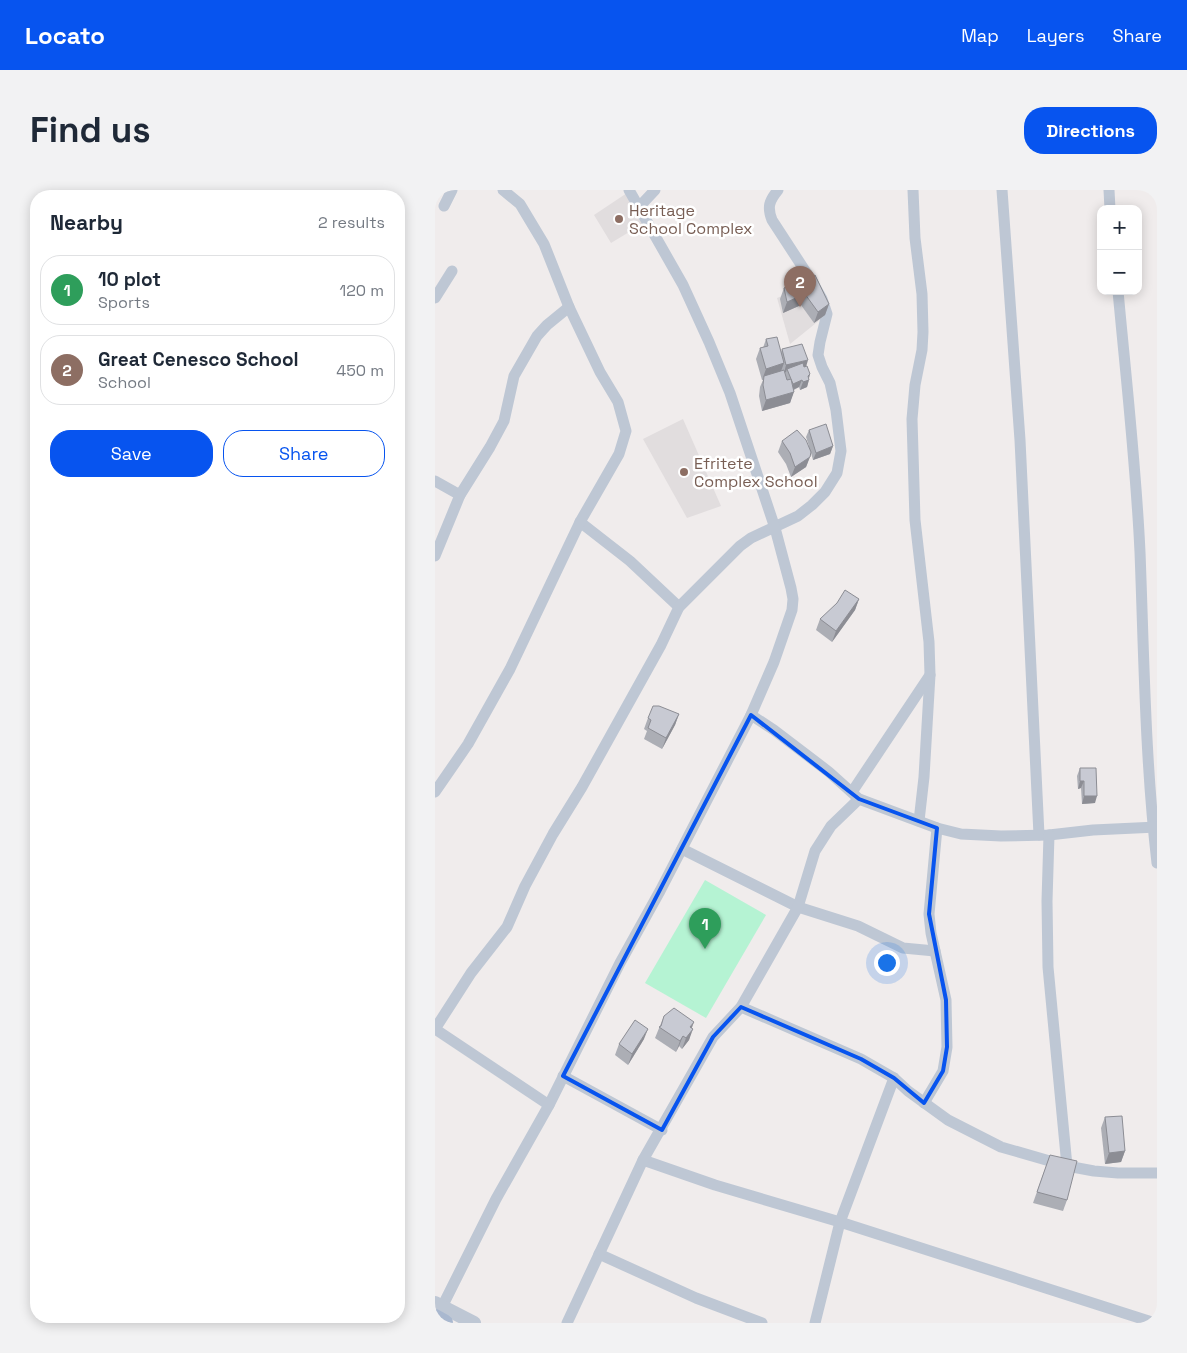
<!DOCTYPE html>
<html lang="en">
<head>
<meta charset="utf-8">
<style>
  body { margin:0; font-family:"Space Grotesk",sans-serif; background:#f2f2f3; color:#1f2937 }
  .controls { position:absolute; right:15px; top:15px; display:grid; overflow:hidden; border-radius:10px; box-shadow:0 2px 12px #0003 }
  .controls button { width:45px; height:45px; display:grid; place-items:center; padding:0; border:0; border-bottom:1px solid #e0e1e3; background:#fff; color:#1f2937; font:25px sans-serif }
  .you { position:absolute; left:451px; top:772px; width:18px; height:18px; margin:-12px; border:4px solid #fff; border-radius:50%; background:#1a73e8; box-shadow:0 0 0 8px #1a73e833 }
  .badge { display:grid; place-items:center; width:32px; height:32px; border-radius:50%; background:#0754ef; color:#fff; font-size:16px; font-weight:700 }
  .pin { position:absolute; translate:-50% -41px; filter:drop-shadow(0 1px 2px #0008) }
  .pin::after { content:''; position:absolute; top:26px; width:18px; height:15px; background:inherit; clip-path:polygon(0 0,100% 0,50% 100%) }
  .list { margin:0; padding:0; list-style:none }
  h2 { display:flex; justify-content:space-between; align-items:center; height:65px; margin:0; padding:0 20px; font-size:21px }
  h2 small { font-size:16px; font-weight:400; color:#747a83 }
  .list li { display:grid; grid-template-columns:32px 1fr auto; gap:15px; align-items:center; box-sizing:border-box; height:70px; margin:0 10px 10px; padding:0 10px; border:1px solid #e0e1e3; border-radius:20px }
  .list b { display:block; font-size:19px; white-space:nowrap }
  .list p { margin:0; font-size:16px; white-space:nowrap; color:#747a83 }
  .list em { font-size:16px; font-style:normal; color:#747a83 }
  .actions { display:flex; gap:10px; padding:15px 20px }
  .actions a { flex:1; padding:11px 0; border:1px solid #0754ef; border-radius:20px; text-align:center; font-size:18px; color:#0754ef }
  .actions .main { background:#0754ef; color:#fff }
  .map { position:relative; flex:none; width:722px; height:1133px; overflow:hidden; border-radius:20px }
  header { display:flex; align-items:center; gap:30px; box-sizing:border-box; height:70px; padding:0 25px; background:#0754ef; color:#fff }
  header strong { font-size:24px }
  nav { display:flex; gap:28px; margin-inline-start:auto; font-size:18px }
  .intro { display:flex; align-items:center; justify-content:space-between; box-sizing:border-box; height:120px; padding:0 30px }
  h1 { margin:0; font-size:35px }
  .button { padding:12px 22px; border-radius:20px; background:#0754ef; color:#fff; font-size:18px; font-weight:700 }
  main { display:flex; gap:30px; padding:0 30px }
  aside { flex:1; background:#fff; border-radius:20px; box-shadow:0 2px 12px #0003 }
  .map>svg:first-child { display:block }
  .education { fill:#e1ddde }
  .green { fill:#b5f3d3 }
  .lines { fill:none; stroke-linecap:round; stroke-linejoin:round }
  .minor { stroke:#bec7d4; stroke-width:11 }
  .tertiary { stroke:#bec7d4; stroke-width:14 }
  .primary { stroke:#a9b8cf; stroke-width:18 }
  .wall { fill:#acaeb5 }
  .shaded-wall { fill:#8c8d94 }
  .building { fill:#c8cad3; stroke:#8c8d94 }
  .marked { fill:none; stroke:#0754ef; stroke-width:4; stroke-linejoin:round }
  .education-dot { fill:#8d6e63; stroke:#fff; stroke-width:2 }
  .labels { text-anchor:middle; stroke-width:5; stroke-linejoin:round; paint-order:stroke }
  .education-label { font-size:16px; fill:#785e54; stroke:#fff; text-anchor:start }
</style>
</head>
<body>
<header>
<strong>Locato</strong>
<nav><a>Map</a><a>Layers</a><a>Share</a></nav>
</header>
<div class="intro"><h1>Find us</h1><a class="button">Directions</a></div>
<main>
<aside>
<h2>Nearby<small>2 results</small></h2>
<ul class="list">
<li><span class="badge" style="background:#2e9e5b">1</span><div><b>10 plot</b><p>Sports</p></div><em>120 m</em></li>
<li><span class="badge" style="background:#8d6e63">2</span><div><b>Great Cenesco School</b><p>School</p></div><em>450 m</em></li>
</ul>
<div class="actions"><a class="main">Save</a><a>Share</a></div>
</aside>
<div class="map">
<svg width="722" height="1133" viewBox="0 0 722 1133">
  <rect width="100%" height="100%" fill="#f0ecec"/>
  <g class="education">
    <path d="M192,3L209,33L176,53L159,25Z"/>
    <path d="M376,94L391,125L355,154L342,108Z"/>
    <path d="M248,229L286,316L252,328L208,249Z"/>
  </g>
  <path class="green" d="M270,690L331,725L271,828L210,793Z"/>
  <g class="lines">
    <g class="minor">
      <path d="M478,0L480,48L487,104L488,142L487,160L480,195L477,229L480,330L494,452L495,485L489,587L484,631"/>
      <path d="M567,0L585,250L604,645"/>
      <path d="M674,0L675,19"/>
      <path d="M9,16L17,0"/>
      <path d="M205,16L220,0"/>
      <path d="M683,101C691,188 701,275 705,362C709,466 710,569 722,673"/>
      <path d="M0,108L17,81"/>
      <path d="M0,291L25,305"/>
      <path d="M145,332L195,371L244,417"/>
      <path d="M0,366L25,305L55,257L69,231L79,186L102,146L112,135L134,117"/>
      <path d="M316,525L339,540L394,582L424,609L502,638L526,644L566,646L614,645L658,640L722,637"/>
      <path d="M0,602L33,554L75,479L145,332L184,264L191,241L183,212L165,182L134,117L109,54L85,14L68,0"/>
      <path d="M417,602L495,485"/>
      <path d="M614,645L612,711L613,777L632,976"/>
      <path d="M247,659L363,717L423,736L468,758L500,761"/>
      <path d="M306,817L426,869L459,888L473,901L513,930L566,957L632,976L659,981L683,983H722"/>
      <path d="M0,839L36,783L72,737L90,696L118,644L147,597L226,455L244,417L305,356L316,348L363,326L377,315L390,302L402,283L406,261L401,220L395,193L387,177L383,165L385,152L392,124L387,109L378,93L337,30C332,17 334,11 343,0"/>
      <path d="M0,839L114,915"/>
      <path d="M128,886L227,940"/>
      <path d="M489,913L508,881L512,857L511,810L496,743L494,724L502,638"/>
      <path d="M208,970L280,995L405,1032L720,1133"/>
      <path d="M164,1064L261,1108L327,1133"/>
      <path d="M7,1117L61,1009L114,915L185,773L225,701L316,525L339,472L357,420L358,409L356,398L340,338L295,203L274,152L248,95L194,0"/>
      <path d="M132,1133L208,970L278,847L306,817L363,717L380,661L396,636L424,609"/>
      <path d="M380,1133L405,1032L459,888"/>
    </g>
    <path class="tertiary" d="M0,1113L39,1133"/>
    <path class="primary" d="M0,1128L9,1133"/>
  </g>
  <g class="wall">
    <path d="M380,85L394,114L390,125L379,133L366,115L348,123L345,109L349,98Z"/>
    <path d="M331,149L346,162L347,159L371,177L375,184L372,197L365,200L364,197L359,200L355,213L327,221L324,206L325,197L328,190H327L321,169L325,158H328Z"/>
    <path d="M374,240L398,256L395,264L378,270L376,263L371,277L356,287L351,274L343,262L347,251L374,256L371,247Z"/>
    <path d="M424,409L420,420L397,452L381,440L385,429Z"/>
    <path d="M244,524L240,535L227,559L209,549L212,541L209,539L213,528Z"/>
    <path d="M645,578L660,613L647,614L646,598L643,599L642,586Z"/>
    <path d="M229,826L257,838L254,850L247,859L244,856L241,862L220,848Z"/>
    <path d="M209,849L193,875L180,865L184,854Z"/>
    <path d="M670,927L690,961L686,972L670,974L666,938Z"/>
    <path d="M615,965L632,1010L628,1021L598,1013Z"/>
  </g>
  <g class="shaded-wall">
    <path d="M370,104L366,115L348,123L352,112Z"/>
    <path d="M394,114L390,125L379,133L383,122Z"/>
    <path d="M373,170L371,177L352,179L351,182L349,183L351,175Z"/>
    <path d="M349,173L345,184L329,186L327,190L331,179Z"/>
    <path d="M375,184L373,191L374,190L372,197L365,200L368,192L373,186Z"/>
    <path d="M367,190L364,197L355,201L358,194Z"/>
    <path d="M359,202L355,213L327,221L331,210Z"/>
    <path d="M398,256L395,264L378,270L381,263Z"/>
    <path d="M375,267L371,277L356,287L360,277Z"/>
    <path d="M424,409L420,420L397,452L401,441Z"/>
    <path d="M244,524L240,535L227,559L231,548Z"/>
    <path d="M645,591H649L646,598L643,599Z"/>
    <path d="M649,606H662L660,613L647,614Z"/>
    <path d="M259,832L255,843L258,839L254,850L247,859L255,837Z"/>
    <path d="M213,839L209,849L193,875L197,864Z"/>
    <path d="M248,846L244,856L241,862L245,851Z"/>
    <path d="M690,961L686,972L670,974L674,963Z"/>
  </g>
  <g class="building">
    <path d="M380,85L394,114L383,122L370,104L352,112L349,98Z"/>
    <path d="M342,147L349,173L331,179L325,158L333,156L331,149Z"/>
    <path d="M367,154L373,170L351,175L347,159Z"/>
    <path d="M368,173L369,177L372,176L375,184L373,186L374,190L368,192L367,190L358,194L352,179Z"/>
    <path d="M349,180L352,190L356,189L359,202L331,210L328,195L329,186Z"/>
    <path d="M391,234L398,256L381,263L374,240Z"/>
    <path d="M362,240L371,250L376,262L375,267L360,277L355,263L347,251Z"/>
    <path d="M410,400L424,409L401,441L385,429L402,413Z"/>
    <path d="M218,516H224L244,524L231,548L213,538L216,530L213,528Z"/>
    <path d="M645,578H661L662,606H649V591H645Z"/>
    <path d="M239,818L259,832L255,837L258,839L251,848L248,846L245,851L224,837L226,836L229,826Z"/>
    <path d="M200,830L213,839L197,864L184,854Z"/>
    <path d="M687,926L690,961L674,963L670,927Z"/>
    <path d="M615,965L642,971L632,1010L602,1002Z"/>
  </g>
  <path class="marked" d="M316,525L424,609L502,638L494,724L511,810L512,857L508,881L489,913L459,888L426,869L306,817L278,847L227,940L128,886Z"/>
  <g class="education-dot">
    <circle cx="184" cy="29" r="5"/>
    <circle cx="249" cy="282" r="5"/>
  </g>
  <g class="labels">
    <g class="education-label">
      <text x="194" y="26">Heritage<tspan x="194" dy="18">School Complex</tspan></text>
      <text x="259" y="279">Efritete<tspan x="259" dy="18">Complex School</tspan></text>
    </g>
  </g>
</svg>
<div class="controls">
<button>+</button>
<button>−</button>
</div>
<div class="you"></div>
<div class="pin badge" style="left:270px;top:759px;background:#2e9e5b">1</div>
<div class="pin badge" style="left:365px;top:117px;background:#8d6e63">2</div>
</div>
</main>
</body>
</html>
